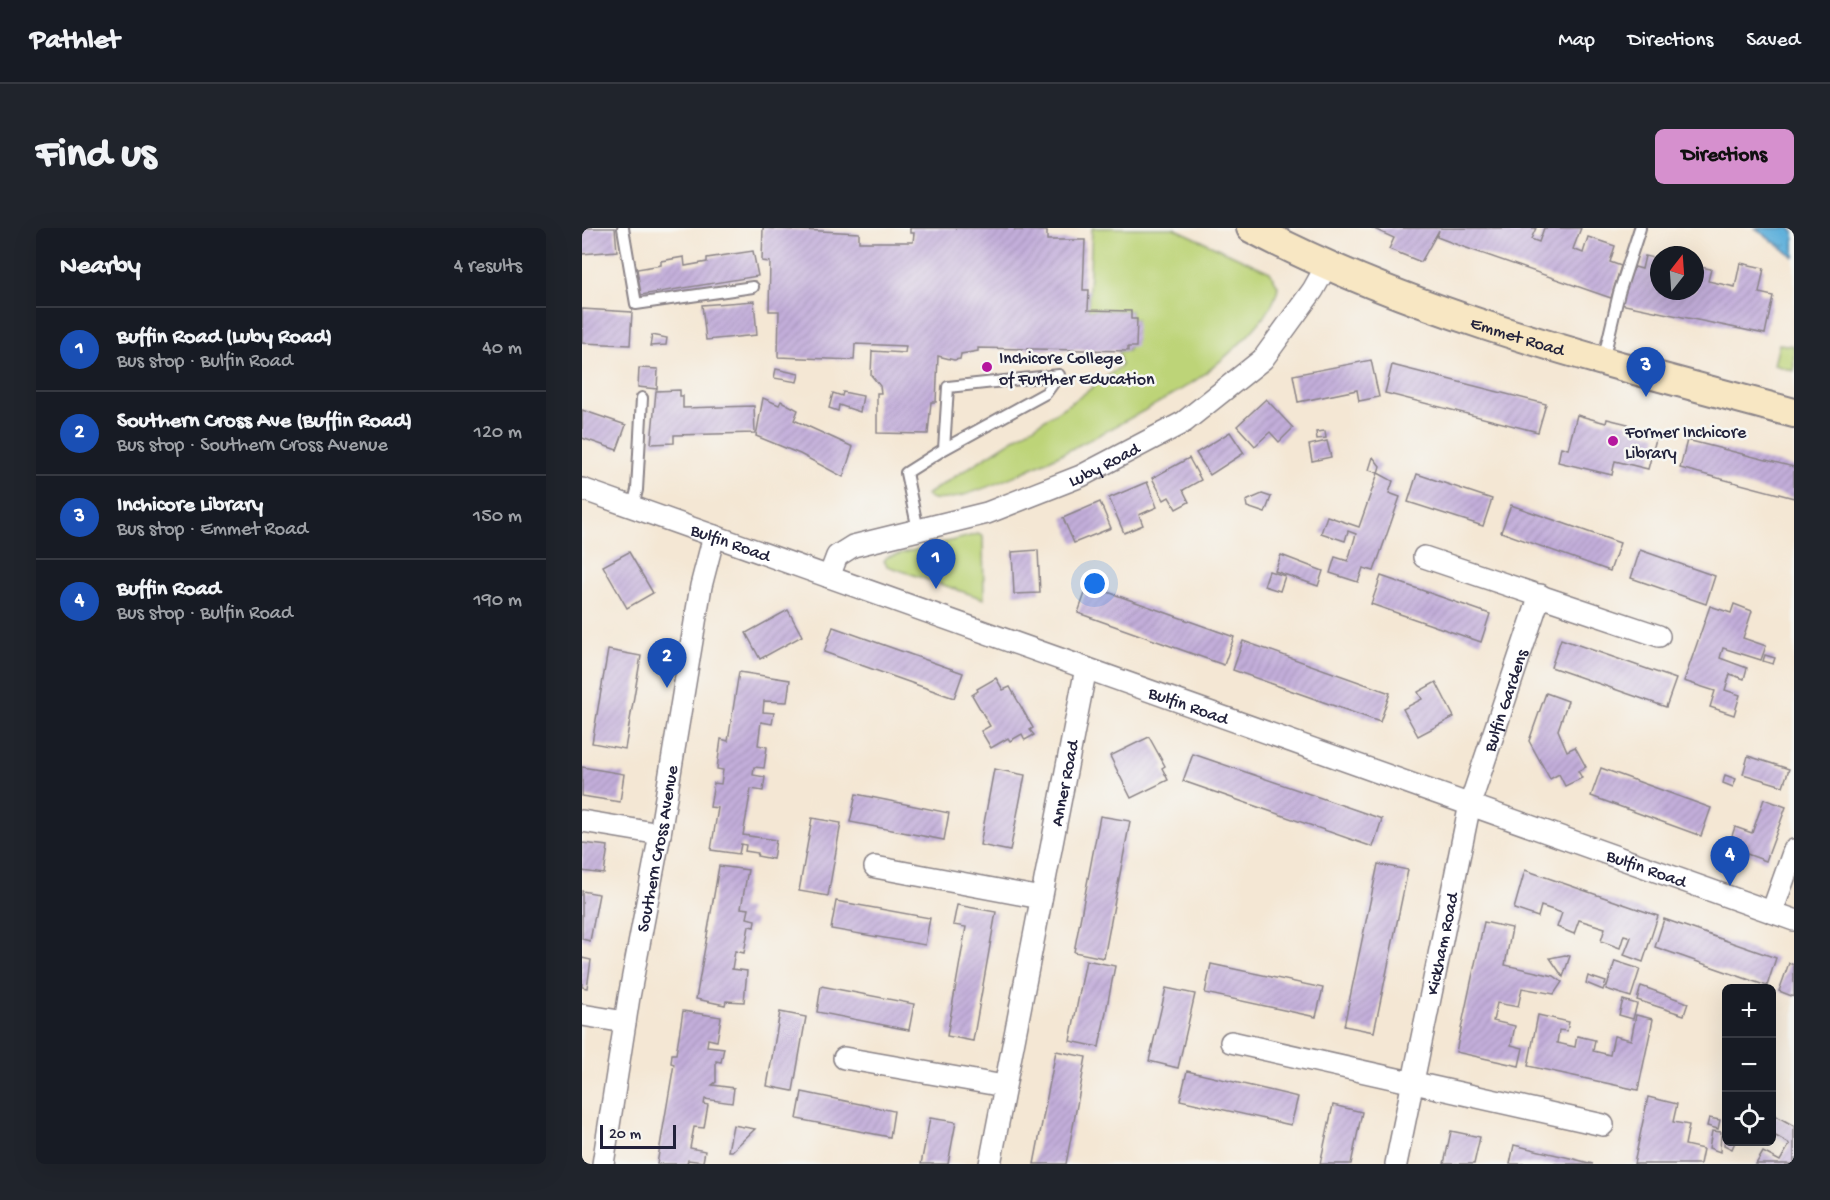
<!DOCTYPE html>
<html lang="en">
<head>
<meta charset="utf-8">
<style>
  body { margin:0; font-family:"Gochi Hand",sans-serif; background:#20242c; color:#f1f3f6 }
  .controls { position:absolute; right:18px; bottom:18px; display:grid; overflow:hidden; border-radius:9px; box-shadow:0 6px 24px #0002 }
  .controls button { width:54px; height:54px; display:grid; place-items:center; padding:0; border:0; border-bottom:2px solid #363941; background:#171b24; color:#f1f3f6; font:30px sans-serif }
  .compass { position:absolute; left:1068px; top:18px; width:54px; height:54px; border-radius:50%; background:#171b24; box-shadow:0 6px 24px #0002; rotate:17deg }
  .scale { position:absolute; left:18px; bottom:15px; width:76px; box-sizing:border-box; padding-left:6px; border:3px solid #22223b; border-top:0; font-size:16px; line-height:21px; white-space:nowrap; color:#22223b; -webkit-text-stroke:4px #f6f6f2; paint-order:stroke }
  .you { position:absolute; left:513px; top:356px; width:21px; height:21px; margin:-15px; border:4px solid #fff; border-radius:50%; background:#1a73e8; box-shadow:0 0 0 9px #1a73e833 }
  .badge { display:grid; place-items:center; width:39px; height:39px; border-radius:50%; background:#d690ce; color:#fff; font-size:20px; font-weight:700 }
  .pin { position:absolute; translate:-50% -50px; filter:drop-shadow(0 2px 3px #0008) }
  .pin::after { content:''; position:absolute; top:32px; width:21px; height:18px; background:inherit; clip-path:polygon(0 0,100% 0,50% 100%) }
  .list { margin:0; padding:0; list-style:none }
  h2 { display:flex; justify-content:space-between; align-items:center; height:78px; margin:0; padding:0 24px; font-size:26px }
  h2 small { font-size:20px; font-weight:400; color:#9ea1a6 }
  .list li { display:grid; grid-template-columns:39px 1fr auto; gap:18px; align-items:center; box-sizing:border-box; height:84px; padding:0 24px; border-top:2px solid #363941 }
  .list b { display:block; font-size:22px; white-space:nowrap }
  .list p { margin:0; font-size:20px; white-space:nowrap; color:#9ea1a6 }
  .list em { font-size:20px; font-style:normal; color:#9ea1a6 }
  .icon { flex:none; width:33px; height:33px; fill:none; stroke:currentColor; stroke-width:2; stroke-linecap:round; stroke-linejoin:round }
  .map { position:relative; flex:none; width:1212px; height:936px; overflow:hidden; border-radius:9px }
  header { display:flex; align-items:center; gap:36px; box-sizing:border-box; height:84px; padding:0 30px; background:#171b24; border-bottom:2px solid #363941 }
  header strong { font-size:28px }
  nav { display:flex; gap:33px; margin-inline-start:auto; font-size:21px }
  .intro { display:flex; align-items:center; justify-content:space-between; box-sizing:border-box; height:144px; padding:0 36px }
  h1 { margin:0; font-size:42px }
  .button { padding:15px 27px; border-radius:9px; background:#d690ce; color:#111; font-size:21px; font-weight:700 }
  main { display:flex; gap:36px; padding:0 36px }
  aside { flex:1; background:#171b24; border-radius:9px; box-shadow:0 6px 24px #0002 }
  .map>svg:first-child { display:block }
  .green { fill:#bdd478; stroke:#707b5a; stroke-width:1.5 }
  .water { fill:url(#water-ripples); stroke:#426a8b; stroke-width:1.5 }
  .building { fill:url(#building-hatch) }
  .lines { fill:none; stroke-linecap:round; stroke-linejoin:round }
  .service-casing { stroke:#8b8488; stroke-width:14 }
  .minor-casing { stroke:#8b8488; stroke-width:24 }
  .secondary-casing { stroke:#8b8488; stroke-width:32 }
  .service { stroke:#fff; stroke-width:10 }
  .minor { stroke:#fff; stroke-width:21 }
  .secondary { stroke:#f8e7c3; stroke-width:28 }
  .poi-dot { fill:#b5179e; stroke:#f6f6f2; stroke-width:2 }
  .labels { text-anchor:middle; stroke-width:5; stroke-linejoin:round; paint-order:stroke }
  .street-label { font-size:18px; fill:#22223b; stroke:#f6f6f2 }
  .poi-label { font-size:18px; fill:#22223b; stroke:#f6f6f2; text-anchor:start }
</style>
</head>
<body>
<header>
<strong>Pathlet</strong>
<nav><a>Map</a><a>Directions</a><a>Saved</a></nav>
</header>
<div class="intro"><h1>Find us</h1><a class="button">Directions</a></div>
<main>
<aside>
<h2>Nearby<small>4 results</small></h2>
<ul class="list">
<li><span class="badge" style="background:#1a4fb4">1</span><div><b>Buffin Road (Luby Road)</b><p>Bus stop · Bulfin Road</p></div><em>40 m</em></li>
<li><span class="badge" style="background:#1a4fb4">2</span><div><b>Southern Cross Ave (Buffin Road)</b><p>Bus stop · Southern Cross Avenue</p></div><em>120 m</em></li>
<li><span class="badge" style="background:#1a4fb4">3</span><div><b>Inchicore Library</b><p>Bus stop · Emmet Road</p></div><em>150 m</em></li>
<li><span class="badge" style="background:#1a4fb4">4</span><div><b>Buffin Road</b><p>Bus stop · Bulfin Road</p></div><em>190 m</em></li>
</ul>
</aside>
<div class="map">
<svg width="1212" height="936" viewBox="0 0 1212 936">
  <defs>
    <pattern id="water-ripples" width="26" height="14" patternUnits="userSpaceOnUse" patternTransform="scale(1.5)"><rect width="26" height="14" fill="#61b1db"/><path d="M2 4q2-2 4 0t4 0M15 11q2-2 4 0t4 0" fill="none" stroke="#5090b3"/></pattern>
    <pattern id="building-hatch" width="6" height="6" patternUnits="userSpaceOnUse" patternTransform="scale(1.5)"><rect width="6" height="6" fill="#c3aeda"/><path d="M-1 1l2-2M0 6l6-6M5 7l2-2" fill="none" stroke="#a795bc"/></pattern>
  </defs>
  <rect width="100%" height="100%" fill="#f6f6f2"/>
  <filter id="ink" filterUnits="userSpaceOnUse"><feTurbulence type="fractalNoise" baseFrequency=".0167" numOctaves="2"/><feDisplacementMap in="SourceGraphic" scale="12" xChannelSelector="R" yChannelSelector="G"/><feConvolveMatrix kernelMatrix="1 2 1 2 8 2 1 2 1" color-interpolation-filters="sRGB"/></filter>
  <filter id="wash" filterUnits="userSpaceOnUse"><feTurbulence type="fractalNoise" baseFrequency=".008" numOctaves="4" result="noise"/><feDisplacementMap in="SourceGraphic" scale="24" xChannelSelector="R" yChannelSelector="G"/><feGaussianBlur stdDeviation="1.35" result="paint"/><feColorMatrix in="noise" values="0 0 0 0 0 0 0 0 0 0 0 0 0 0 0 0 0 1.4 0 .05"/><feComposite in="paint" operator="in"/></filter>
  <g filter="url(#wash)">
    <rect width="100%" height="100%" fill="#f4e7d4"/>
    <g class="green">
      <path d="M510,0H592L688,44L696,58C694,88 641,132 617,150C582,175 388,280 352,271C349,271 346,268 344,267L495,171L539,138L537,123H546L554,91H549V83L506,82Z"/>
      <path d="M1197,116L1212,118V143L1192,137Z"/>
      <path d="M396,306L401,308L402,371L305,338L302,333L305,329Z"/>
    </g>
    <path class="water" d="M1173,0H1208L1212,3V29Z"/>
    <g id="blocks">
      <g class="building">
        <path d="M0,0H33L35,23L0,26Z"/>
        <path d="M181,0L277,5V14H331L332,5H328V0H433V2L465,3V12H503L501,62H507L506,82L549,83V91H555L554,119H546V123L396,120V123L379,126L378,131L372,132L356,128L354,174H349L346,206L295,205V165H299L298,158L289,147L290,123L323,125L324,118L273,116L272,132L196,129L197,83H187L188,34L180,33Z"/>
        <path d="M790,0H954L949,11L957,14L962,0H999L991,21L1001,25L1006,9L1033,18L1028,34L1039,38L1029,70L876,17L855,9L857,2L839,34L807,21L812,10Z"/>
        <path d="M171,23L176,48L59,67L55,41L79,37V33L102,29L103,38L125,34V30Z"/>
        <path d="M1063,28L1077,31V63H1113V38L1129,41L1126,53L1153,59L1158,35L1182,40L1177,65L1191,68L1183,106L1038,76L1049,38L1060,41Z"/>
        <path d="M172,73L175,107L124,112L120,77Z"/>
        <path d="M0,81L50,84L48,117L0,115Z"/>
        <path d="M70,107L85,110L84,117L68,118Z"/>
        <path d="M789,132L797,169L777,173L775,162L716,174L711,147Z"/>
        <path d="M810,137L964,176L956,204L803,165Z"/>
        <path d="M57,140L76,141L75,161L56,159Z"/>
        <path d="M194,141L217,146L215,154L192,150Z"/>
        <path d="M98,162V168H101V180L172,178L173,205L92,207V215L69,216L74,163Z"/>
        <path d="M261,164L281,168L278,184L257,177L256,183L247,180L251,165L260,168Z"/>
        <path d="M181,170L197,177L199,173L216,182L212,192L271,219L261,249L218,226L174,208Z"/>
        <path d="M684,171L711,200L697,214L688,204L673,218L655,198Z"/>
        <path d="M0,182L44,197L35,222L0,210Z"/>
        <path d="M995,187L1024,195L1025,191L1046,196L1045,200L1075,207L1066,241L1033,233L1030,247L976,234L979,219L986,221Z"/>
        <path d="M743,203L744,210L735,211L734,204Z"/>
        <path d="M648,204L662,225L628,247L614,225Z"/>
        <path d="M1105,212L1212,239V270L1098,240Z"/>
        <path d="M745,213L749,229L730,233L727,217Z"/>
        <path d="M791,229L798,238L796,245L787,242Z"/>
        <path d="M607,230L619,252L601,262L607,274L594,281L587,269L582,272L570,250Z"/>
        <path d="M796,245L811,253L807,265L818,269L792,343L781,340L776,354L748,345L753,329L766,333L774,306L766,303L763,313L739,305L745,288L777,299Z"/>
        <path d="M835,246L910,271L901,298L826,274Z"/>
        <path d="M565,254L575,279L557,287L561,297L542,305L527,270Z"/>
        <path d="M680,266L689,269L683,285L665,279L664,273Z"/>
        <path d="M518,274L529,300L492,315L481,290Z"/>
        <path d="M929,277L1038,315L1028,343L919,304Z"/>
        <path d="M456,322L458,365L432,366L430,324Z"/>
        <path d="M1058,322L1133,348L1124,376L1049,350Z"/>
        <path d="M47,324L71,365L45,380L21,338Z"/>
        <path d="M699,327L741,343L736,358L693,343Z"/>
        <path d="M687,343L703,348L698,363L682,358Z"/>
        <path d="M799,348L908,386L899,414L789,376Z"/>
        <path d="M506,357L652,409L642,437L496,385Z"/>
        <path d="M1152,376L1170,383L1161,410L1184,418L1179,432L1141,420L1138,430L1165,440L1162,451L1148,446L1143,462L1158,467L1152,487L1128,479L1133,463L1102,453L1128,378L1149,385Z"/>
        <path d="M206,382L220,408L178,431L164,405Z"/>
        <path d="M251,399L381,445L372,470L242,424Z"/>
        <path d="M979,411L1094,451L1084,479L969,439Z"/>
        <path d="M661,413L808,465L798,494L651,442Z"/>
        <path d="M26,422L59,428L43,521L10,515Z"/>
        <path d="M1183,427L1193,430L1191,436L1181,433Z"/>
        <path d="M157,444L208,452L205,474L182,473L181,484L192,485L190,496L179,494L176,517L185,519L182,540L172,539L171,547L183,549L181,563L169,561L161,607L194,612L191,631L175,628L176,625L163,623L164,617L159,616L157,626L129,622L136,580L128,579L132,555L139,556L141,542L135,541L136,533L139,511L146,513Z"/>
        <path d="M414,450L421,462L428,459L451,500L448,502L452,507L443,512L440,506L428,513L426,510L409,520L399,503L408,498L390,467L396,463L395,461Z"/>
        <path d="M854,454L872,489L836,508L821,481L840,471L836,464Z"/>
        <path d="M964,465L986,473L976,502L985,523L993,519L1004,539L996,543L1000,550L983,558L977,546L968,551L947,513Z"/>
        <path d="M567,509L583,538L580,540L586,552L549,570L528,528Z"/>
        <path d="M611,526L800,591L791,619L601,553Z"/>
        <path d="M1166,528L1207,541L1201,558L1161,546Z"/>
        <path d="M0,539L42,546L38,574L0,568Z"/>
        <path d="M1019,540L1129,580L1119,608L1009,568Z"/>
        <path d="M412,541L443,547L428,623L398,617Z"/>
        <path d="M1143,547L1154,551L1151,559L1141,555Z"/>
        <path d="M274,566L367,585L362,612L268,594Z"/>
        <path d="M1182,571L1204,579L1184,633L1146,619L1153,599L1170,605Z"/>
        <path d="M518,588L548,593L522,730L492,724Z"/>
        <path d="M230,590L259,595L246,668L217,663Z"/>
        <path d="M0,615L26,618L22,646L0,643Z"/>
        <path d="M796,636L826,642L792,804L762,798Z"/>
        <path d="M137,638L166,642L159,680L167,681L165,690L173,692L172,699L167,698L162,725L153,723L150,741L165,743L162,774L144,773L143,777L114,771Z"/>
        <path d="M943,642L1076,688L1061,734L1042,727L1049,709L1042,707L1038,720L1019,713L1023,700L997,692L992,706L975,699L980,685L959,678L956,689L932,681Z"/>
        <path d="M0,663L17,666L8,713L0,711Z"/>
        <path d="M254,673L348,690L343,717L249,701Z"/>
        <path d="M375,677L414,684L391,813L365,808L384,699L371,697Z"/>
        <path d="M1082,691L1194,730L1185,758L1073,719Z"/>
        <path d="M902,694L930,700L923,737L972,748L980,754L972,766L940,760L936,779L915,775L911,793L933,798L929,817L941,820L937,838L874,824Z"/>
        <path d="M983,727L988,728L981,749L968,730Z"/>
        <path d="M0,730L9,732L5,760L0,759Z"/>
        <path d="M504,732L533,738L517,819L488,813Z"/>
        <path d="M1033,733L1058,741L1049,769L1024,761Z"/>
        <path d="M1207,735L1212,737V769L1197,763Z"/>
        <path d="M629,736L741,760L734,789L623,765Z"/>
        <path d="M1006,748L1024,754L1021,762L1004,755Z"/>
        <path d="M239,758L332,776L327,802L235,784Z"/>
        <path d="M1059,758L1106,775L1102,787L1055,772Z"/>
        <path d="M584,760L613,766L596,840L567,833Z"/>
        <path d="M1041,772L1055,776L1051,791L1037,787Z"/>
        <path d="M101,783L139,789L135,813L126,811L125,818L142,820L139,834L134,833V854L130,857L152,860L150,875L123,871L122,876L126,877L122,900L112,899L108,920L123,923L121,934L106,932L105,936H75L92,836L89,835L90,826H94Z"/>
        <path d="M198,784L224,789L211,863L185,858Z"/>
        <path d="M956,787L987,794L985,803L977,802L975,815L993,819L995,808L1013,812L1011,823L1028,827L1032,808L1049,812L1054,787L1071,791L1056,862L946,838Z"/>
        <path d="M474,823L504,829L484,936H452Z"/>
        <path d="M605,843L716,869L709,897L598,872Z"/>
        <path d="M220,864L312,883L308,909L215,891Z"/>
        <path d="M1066,869L1095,876L1091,894L1107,897L1103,917L1121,921L1118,936H1052Z"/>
        <path d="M751,877L780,884L769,936H738Z"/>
        <path d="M1191,886L1212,898V936H1174L1181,924L1198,933L1208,916L1190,906Z"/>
        <path d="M348,890L374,894L366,936H339Z"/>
        <path d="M1127,890L1138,892L1136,901L1125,898Z"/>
        <path d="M151,897L173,901L150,923H146Z"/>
        <path d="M869,903L898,909L892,936H862Z"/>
        <path d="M1130,903L1139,904L1138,924L1127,920Z"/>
        <path d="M1143,906L1144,914H1153L1150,921L1142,917Z"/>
        <path d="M932,917L988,930L1011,936H928Z"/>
      </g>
    </g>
  </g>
  <g filter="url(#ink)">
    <use href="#blocks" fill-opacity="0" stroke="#8b8488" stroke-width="1.5"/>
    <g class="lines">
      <defs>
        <g id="service">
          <path d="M41,0L54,76L171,59"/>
          <path d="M1021,133L1037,65L1058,0"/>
          <path d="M51,278L55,262L60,170"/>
          <path d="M336,302L324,245L362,221L366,159L477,147L464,165L362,221"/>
        </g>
        <g id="minor">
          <path id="s1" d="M0,261L1212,692"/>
          <path d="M842,329L1077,408"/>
          <path id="s2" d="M247,349L255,328L271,318L405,285L499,248L602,194L681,131L731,62L745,37"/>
          <path d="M0,593L78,606"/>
          <path d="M293,639L459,670"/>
          <path d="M1190,684L1212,622"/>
          <path d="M0,787L43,794"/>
          <path d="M649,814L1021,897"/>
          <path d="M262,830L422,858"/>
          <path id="s3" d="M21,936L47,769L78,606L119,358L132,308"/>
          <path id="s4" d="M408,936L504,440"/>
          <path id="s5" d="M814,936L888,576L958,367"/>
        </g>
        <g id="secondary">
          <path id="s6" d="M669,0C839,90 1027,135 1212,185"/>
        </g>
      </defs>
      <use href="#service" class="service-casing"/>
      <use href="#minor" class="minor-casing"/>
      <use href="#secondary" class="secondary-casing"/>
      <use href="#service" class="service"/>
      <use href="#minor" class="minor"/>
      <use href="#secondary" class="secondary"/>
    </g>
  </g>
  <g class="poi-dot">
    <circle cx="405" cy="139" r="6"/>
    <circle cx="1031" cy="213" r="6"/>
  </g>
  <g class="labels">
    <g class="street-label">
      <text dy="6" stroke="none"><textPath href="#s6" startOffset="288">Emmet Road</textPath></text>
      <text dy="6" stroke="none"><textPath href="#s2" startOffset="306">Luby Road</textPath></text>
      <text dy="6" stroke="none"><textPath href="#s1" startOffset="158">Bulfin Road</textPath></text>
      <text dy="6" stroke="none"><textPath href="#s5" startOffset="477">Bulfin Gardens</textPath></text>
      <text dy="6" stroke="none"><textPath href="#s1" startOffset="644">Bulfin Road</textPath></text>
      <text dy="6" stroke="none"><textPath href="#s4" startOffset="388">Anner Road</textPath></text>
      <text dy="6" stroke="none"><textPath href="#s3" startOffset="320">Southern Cross Avenue</textPath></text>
      <text dy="6" stroke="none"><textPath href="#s1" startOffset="1130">Bulfin Road</textPath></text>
      <text dy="6" stroke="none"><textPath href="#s5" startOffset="225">Kickham Road</textPath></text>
    </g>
    <g class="poi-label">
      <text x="417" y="135">Inchicore College<tspan x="417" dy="21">of Further Education</tspan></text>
      <text x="1043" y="209">Former Inchicore<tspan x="1043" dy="21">Library</tspan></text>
    </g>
  </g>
</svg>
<div class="controls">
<button>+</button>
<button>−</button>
<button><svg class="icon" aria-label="locate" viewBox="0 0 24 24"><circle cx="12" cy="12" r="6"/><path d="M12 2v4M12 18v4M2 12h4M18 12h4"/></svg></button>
</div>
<svg class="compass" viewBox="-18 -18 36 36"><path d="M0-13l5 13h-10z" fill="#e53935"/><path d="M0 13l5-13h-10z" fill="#9ea1a6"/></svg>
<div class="scale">20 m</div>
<div class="you"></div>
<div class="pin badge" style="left:354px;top:361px;background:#1a4fb4">1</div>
<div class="pin badge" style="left:85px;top:460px;background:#1a4fb4">2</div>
<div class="pin badge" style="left:1064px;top:169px;background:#1a4fb4">3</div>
<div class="pin badge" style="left:1148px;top:658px;background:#1a4fb4">4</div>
</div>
</main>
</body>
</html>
